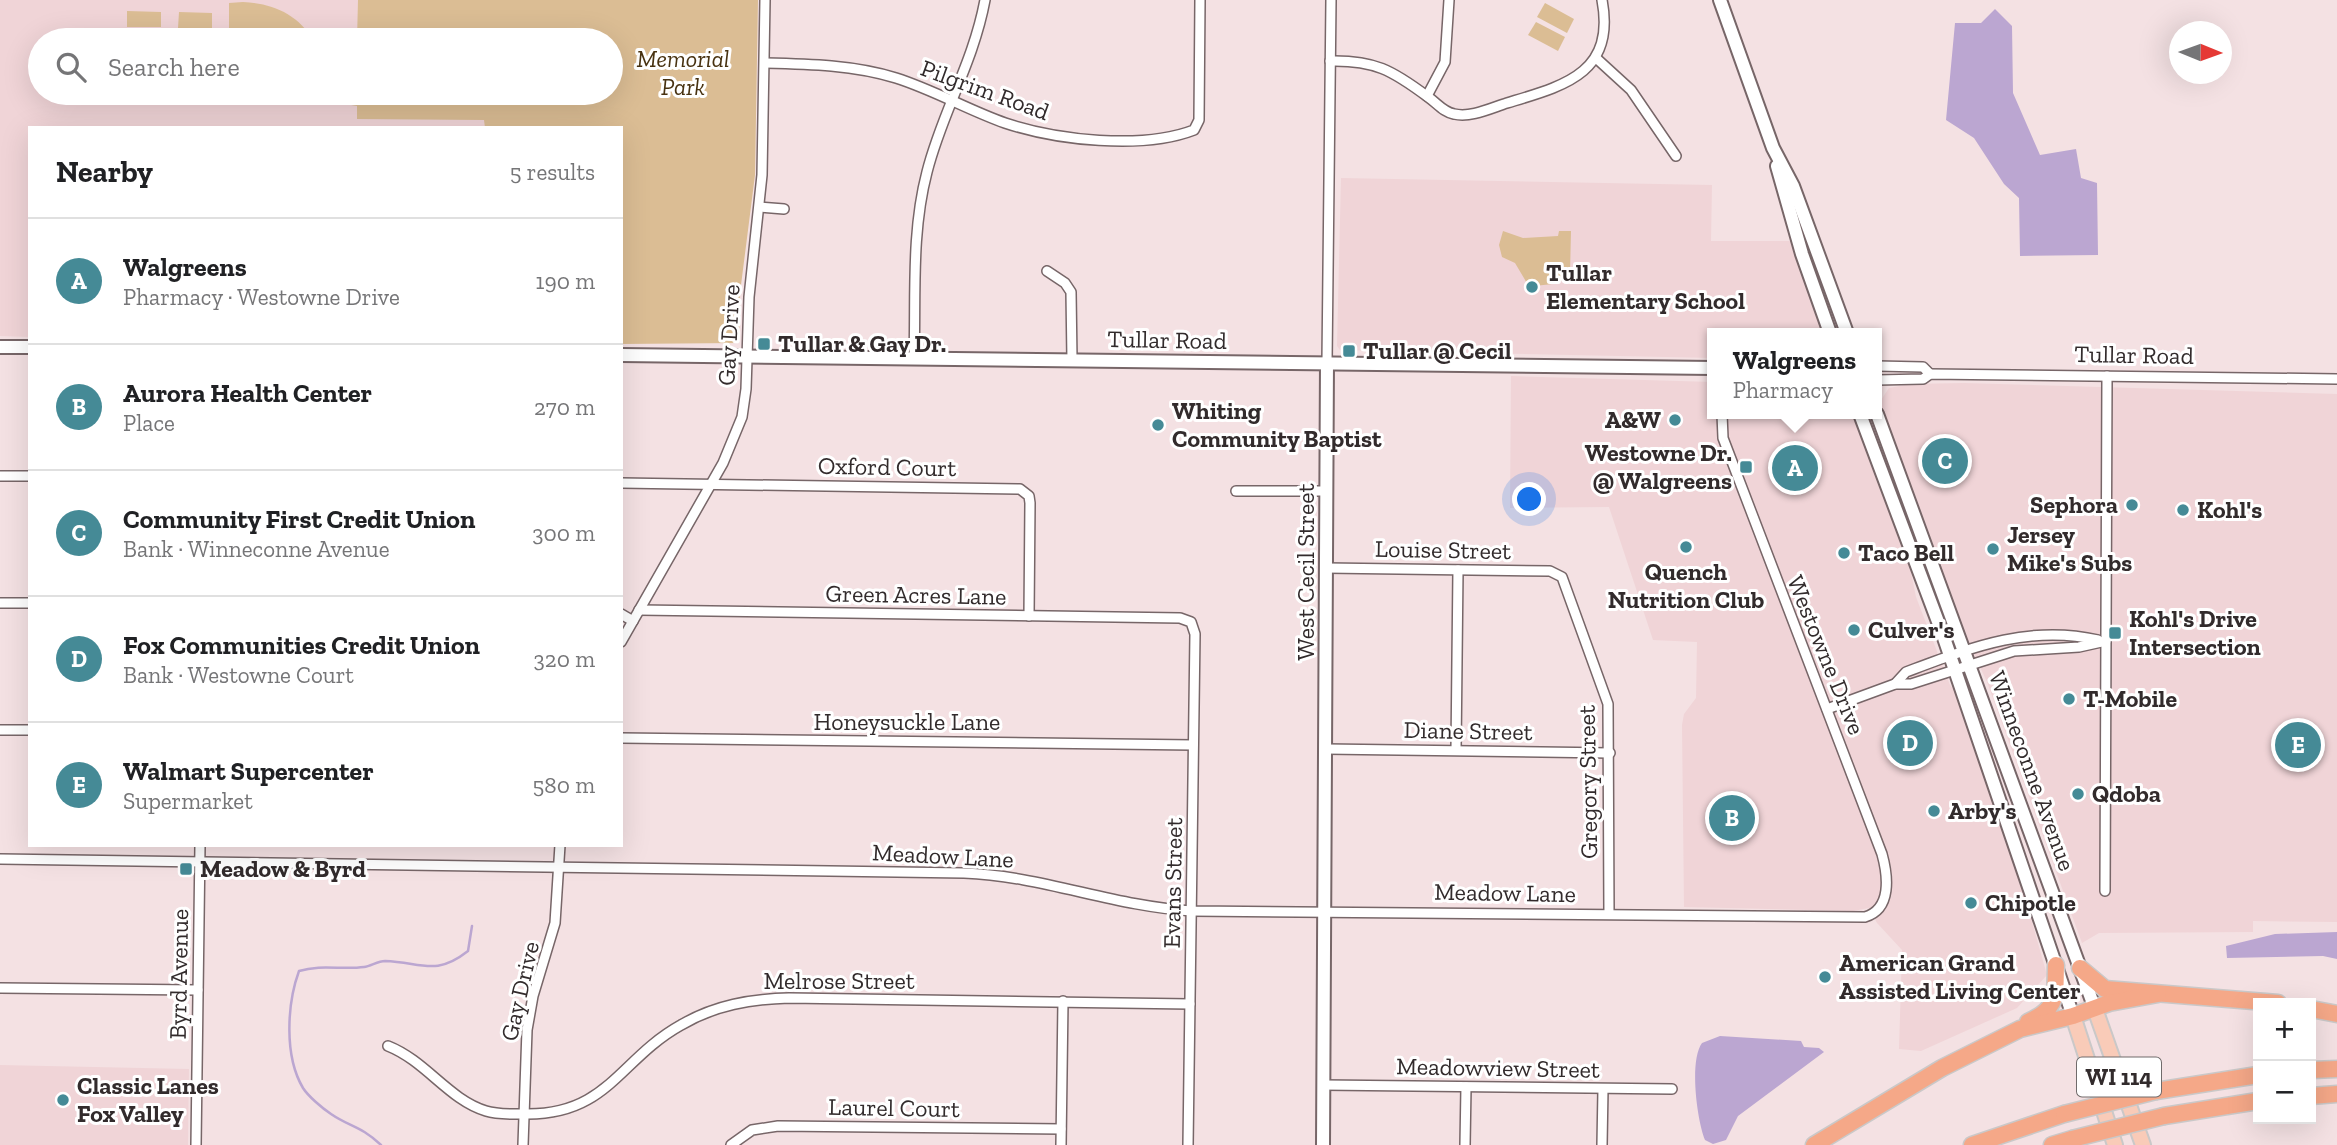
<!DOCTYPE html>
<html lang="en">
<head>
<meta charset="utf-8">
<style>
  body { margin:0; font-family:"Zilla Slab",serif; background:#f6f6f6; color:#202124 }
  .controls { position:absolute; right:21px; bottom:21px; display:grid; overflow:hidden; border-radius:0px; box-shadow:0 7px 28px #0002 }
  .controls button { width:63px; height:63px; display:grid; place-items:center; padding:0; border:0; border-bottom:2px solid #e0e0e0; background:#fff; color:#202124; font:35px sans-serif }
  .compass { position:absolute; left:2169px; top:21px; width:63px; height:63px; border-radius:50%; background:#fff; box-shadow:0 7px 28px #0002; rotate:91deg }
  .you { position:absolute; left:1530px; top:500px; width:24px; height:24px; margin:-18px; border:5px solid #fff; border-radius:50%; background:#1a73e8; box-shadow:0 0 0 10px #1a73e833 }
  .badge { display:grid; place-items:center; width:46px; height:46px; border-radius:50%; background:#458a96; color:#fff; font-size:23px; font-weight:700 }
  .pin { position:absolute; translate:-50% -50%; border:4px solid #fff; box-shadow:0 2px 7px #0006 }
  .popup { position:absolute; left:1707px; top:328px; width:175px; height:91px; box-sizing:border-box; display:grid; place-content:center; border-radius:0px; background:#fff; filter:drop-shadow(0 2px 5px #0005); font-size:23px; white-space:nowrap; color:#757577 }
  .popup b { font-size:26px; color:#202124 }
  .popup::after { content:''; position:absolute; left:50%; top:100%; margin-left:-14px; border:14px solid transparent; border-top-color:#fff }
  .list { margin:0; padding:0; list-style:none }
  h2 { display:flex; justify-content:space-between; align-items:center; height:91px; margin:0; padding:0 28px; font-size:30px }
  h2 small { font-size:23px; font-weight:400; color:#757577 }
  .list li { display:grid; grid-template-columns:46px 1fr auto; gap:21px; align-items:center; box-sizing:border-box; height:126px; padding:0 28px; border-top:2px solid #e0e0e0 }
  .list b { display:block; font-size:26px; white-space:nowrap }
  .list p { margin:0; font-size:23px; white-space:nowrap; color:#757577 }
  .list em { font-size:23px; font-style:normal; color:#757577 }
  .icon { flex:none; width:38px; height:38px; fill:none; stroke:currentColor; stroke-width:2; stroke-linecap:round; stroke-linejoin:round }
  .map { position:relative; flex:none; width:2337px; height:1145px; overflow:hidden }
  .search { position:absolute; background:#fff; box-shadow:0 7px 28px #0002; left:28px; top:28px; width:595px; height:77px; display:flex; align-items:center; gap:18px; box-sizing:border-box; padding:0 24px; border-radius:38px; color:#757577; font-size:26px }
  .panel { position:absolute; background:#fff; box-shadow:0 7px 28px #0002; left:28px; top:126px; width:595px; height:721px; border-radius:0px }
  .map>svg:first-child { display:block }
  .built { fill:#f0d4d7 }
  .green { fill:#dbbd94 }
  .water { fill:#bba6d1 }
  .lines { fill:none; stroke-linecap:round; stroke-linejoin:round }
  .stream { stroke:#bba6d1; stroke-width:2.5 }
  .street-casing { stroke:#776668; stroke-width:12 }
  .secondary-casing { stroke:#776668; stroke-width:16 }
  .primary-casing { stroke:#cac8c8; stroke-width:18 }
  .highway-casing { stroke:#cac8c8; stroke-width:19 }
  .street { stroke:#fff; stroke-width:9 }
  .secondary { stroke:#fff; stroke-width:12 }
  .primary { stroke:#f9cbb8; stroke-width:14 }
  .highway { stroke:#f5a888; stroke-width:16 }
  .highway-bridge-casing { stroke:#cac8c8; stroke-width:19; stroke-linecap:butt }
  .highway-bridge { stroke:#f5a888; stroke-width:16 }
  .poi-dot { fill:#458a96; stroke:#fff; stroke-width:2.5 }
  .labels { text-anchor:middle; stroke-width:6; stroke-linejoin:round; paint-order:stroke }
  .shield { fill:#fff; stroke:#706b6b; stroke-width:2 }
  .shield-label { font-size:23px; font-weight:bold; fill:#322b2c }
  .park-label { font-size:24px; font-style:italic; fill:#483211; stroke:#fff }
  .street-label { font-size:24px; fill:#322b2c; stroke:#fff }
  .poi-label { font-size:24px; font-weight:bold; fill:#322b2c; stroke:#fff; text-anchor:start }
</style>
</head>
<body>
<div class="map">
<svg width="2337" height="1145" viewBox="0 0 2337 1145">
  <rect width="100%" height="100%" fill="#f4e1e3"/>
  <g class="built">
    <path d="M0,0H486V40H40V93H485V128H30V337L0,336Z"/>
    <path d="M1341,178L1712,185L1711,241H1791L1825,333H1713V358L1340,350L1337,346Z"/>
    <path d="M1511,376L1713,382V414H1855L1907,552L1916,597L1950,685L1957,693L2009,841L2047,975L2017,1008L1921,1051L1899,1049L1902,950L1877,923L1869,908L1853,911L1684,907L1682,725L1684,714L1696,698L1697,642L1653,640L1609,507L1510,508Z"/>
    <path d="M1964,383L2337,394V922L2253,921V932L2099,933L2082,943L1987,682L1961,626L1879,403L1889,388L1910,384Z"/>
    <path d="M0,1065L189,1069L188,1145H0Z"/>
  </g>
  <g class="green">
    <path d="M358,0H758L755,175L740,293L739,343L621,344V128H485L484,120L357,119V106L351,105V93H611V40H357Z"/>
    <path d="M243,2C272,3 298,14 313,40H229V3Z"/>
    <path d="M1545,3L1574,19L1567,33L1537,17Z"/>
    <path d="M127,11L161,12V27H127Z"/>
    <path d="M179,12L212,13V28H178Z"/>
    <path d="M1536,22L1565,37L1558,51L1528,35Z"/>
    <path d="M228,93H323V100L234,99Z"/>
    <path d="M1503,231L1523,238L1558,236L1559,231H1571L1570,275C1561,285 1542,286 1528,285L1515,263L1502,257L1499,245Z"/>
  </g>
  <g class="water">
    <path d="M1995,9L2012,26L2013,93L2040,155L2076,149L2081,178L2097,183L2098,255L2020,256L2019,198L2004,184L1974,138L1946,120L1955,23H1981Z"/>
    <path d="M2337,932V959L2323,956L2227,958L2226,946L2275,934Z"/>
    <path d="M1720,1036L1801,1041L1804,1047L1819,1048L1824,1052L1738,1116L1726,1140L1713,1144L1705,1140C1697,1120 1689,1061 1702,1043Z"/>
  </g>
  <g class="lines">
    <path class="stream" d="M381,1145C361,1126 350,1127 331,1114C322,1108 308,1096 303,1088C284,1056 287,1004 299,971C321,964 342,970 364,967C371,966 378,961 385,961C421,962 435,977 468,951L472,926"/>
    <defs>
      <g id="street">
        <path d="M1596,58L1631,90L1676,156"/>
        <path d="M1330,61C1374,60 1392,70 1428,97C1437,103 1443,112 1454,114C1471,118 1491,108 1507,103C1563,86 1616,74 1602,0"/>
        <path d="M765,63C809,64 854,65 896,78C934,90 968,110 1005,123C1056,140 1142,150 1194,130L1199,120L1200,0"/>
        <path d="M1427,96L1445,62L1449,0"/>
        <path d="M760,207L784,209"/>
        <path d="M1047,271L1065,283L1071,292L1072,360"/>
        <path d="M914,359C916,296 911,233 927,172C942,112 973,64 985,0"/>
        <path d="M1327,362L1331,0"/>
        <path d="M1877,366L1923,367L1930,374"/>
        <path d="M1877,380L1923,379L1930,374L2337,379"/>
        <path d="M0,476H30"/>
        <path d="M621,483L1020,489L1029,496L1030,503L1029,616"/>
        <path d="M1236,491H1327"/>
        <path d="M1326,568L1550,571L1562,577L1608,704L1609,914"/>
        <path d="M0,603H30"/>
        <path d="M639,610L1180,618L1191,622L1195,634L1188,1145"/>
        <path d="M621,614L633,621"/>
        <path d="M621,642L723,463L742,417L746,389L749,297L762,175L765,0"/>
        <path d="M1895,684L1906,672C1970,648 2029,624 2098,640"/>
        <path d="M1827,709L1895,684H1911L2014,651L2079,647L2106,641"/>
        <path d="M0,730H30"/>
        <path d="M621,738L1193,745"/>
        <path d="M1326,749L1610,753"/>
        <path d="M1456,750L1458,570"/>
        <path d="M0,859L964,873C1043,876 1112,906 1192,911L1865,917C1892,909 1888,876 1882,854L1723,438L1722,414"/>
        <path d="M2105,891L2107,376"/>
        <path d="M0,988L198,990"/>
        <path d="M388,1046C426,1061 449,1100 486,1111C499,1115 515,1114 528,1114C608,1114 620,1059 681,1025C715,1005 751,999 789,998L1190,1004"/>
        <path d="M1323,1085L1672,1089"/>
        <path d="M196,1145L200,845"/>
        <path d="M523,1145L527,1030L533,996L555,923L560,845"/>
        <path d="M731,1145L752,1130L778,1126L1061,1129"/>
        <path d="M1061,1145L1063,1001"/>
        <path d="M1465,1145L1466,1087"/>
        <path d="M1602,1145L1603,1089"/>
      </g>
      <g id="secondary">
        <path d="M1720,0L1773,148L1793,186L1847,333"/>
        <path d="M1777,166L1802,254L1830,333"/>
        <path d="M0,347H30"/>
        <path d="M621,355L1713,368"/>
        <path d="M1860,414L1943,635L2073,1016"/>
        <path d="M1877,414L2095,1009"/>
        <path d="M1323,1145L1327,362"/>
      </g>
      <g id="primary">
        <path d="M2095,1009L2143,1145"/>
        <path d="M2073,1016L2115,1145"/>
      </g>
      <g id="highway">
        <path d="M2080,968L2105,989L2278,1003"/>
        <path d="M2311,1009L2337,1014"/>
        <path d="M2028,1022C2059,1008 2055,996 2056,965"/>
        <path d="M2311,1070L2337,1069"/>
        <path d="M2156,1091L2258,1075"/>
        <path d="M2311,1096L2337,1094"/>
        <path d="M2164,1116L2258,1101"/>
        <path d="M1814,1145L1942,1068L2020,1029L2073,1016L2109,1003L2158,994"/>
        <path d="M1972,1145L2064,1114"/>
        <path d="M2052,1145L2072,1139"/>
      </g>
    </defs>
    <use href="#street" class="street-casing"/>
    <use href="#secondary" class="secondary-casing"/>
    <use href="#primary" class="primary-casing"/>
    <use href="#highway" class="highway-casing"/>
    <use href="#street" class="street"/>
    <use href="#secondary" class="secondary"/>
    <use href="#primary" class="primary"/>
    <use href="#highway" class="highway"/>
    <defs>
      <g id="highway-bridge">
        <path d="M2064,1114L2156,1091"/>
        <path d="M2072,1139L2164,1116"/>
      </g>
    </defs>
    <use href="#highway-bridge" class="highway-bridge-casing"/>
    <use href="#highway-bridge" class="highway-bridge"/>
  </g>
  <g class="poi-dot">
    <circle cx="1532" cy="287" r="7"/>
    <rect x="757" y="337" width="14" height="14" rx="3.5"/>
    <rect x="1342" y="344" width="14" height="14" rx="3.5"/>
    <circle cx="1675" cy="420" r="7"/>
    <circle cx="1158" cy="425" r="7"/>
    <rect x="1739" y="460" width="14" height="14" rx="3.5"/>
    <circle cx="2132" cy="505" r="7"/>
    <circle cx="2183" cy="510" r="7"/>
    <circle cx="1686" cy="547" r="7"/>
    <circle cx="1993" cy="549" r="7"/>
    <circle cx="1844" cy="553" r="7"/>
    <circle cx="1854" cy="630" r="7"/>
    <rect x="2108" y="626" width="14" height="14" rx="3.5"/>
    <circle cx="2069" cy="699" r="7"/>
    <circle cx="2078" cy="794" r="7"/>
    <circle cx="1934" cy="811" r="7"/>
    <rect x="179" y="862" width="14" height="14" rx="3.5"/>
    <circle cx="1971" cy="903" r="7"/>
    <circle cx="1825" cy="977" r="7"/>
    <circle cx="63" cy="1100" r="7"/>
  </g>
  <g class="labels">
    <rect class="shield" x="2077" y="1057.5" width="84" height="39" rx="5"/>
    <g class="shield-label">
      <text x="2119" y="1085">WI 114</text>
    </g>
    <g class="park-label">
      <text x="683" y="67">Memorial<tspan x="683" dy="28">Park</tspan></text>
    </g>
    <g class="street-label">
      <text transform="translate(985 90) rotate(20)" y="8">Pilgrim Road</text>
      <text transform="translate(729 335) rotate(-87)" y="8">Gay Drive</text>
      <text transform="translate(1167 340) rotate(1)" y="8">Tullar Road</text>
      <text transform="translate(2134 355) rotate(1)" y="8">Tullar Road</text>
      <text transform="translate(887 467) rotate(1)" y="8">Oxford Court</text>
      <text transform="translate(1443 550) rotate(1)" y="8">Louise Street</text>
      <text transform="translate(1306 572) rotate(-90)" y="8">West Cecil Street</text>
      <text transform="translate(916 595) rotate(1)" y="8">Green Acres Lane</text>
      <text transform="translate(1826 655) rotate(68)" y="8">Westowne Drive</text>
      <text x="907" y="730">Honeysuckle Lane</text>
      <text transform="translate(1468 731) rotate(1)" y="8">Diane Street</text>
      <text transform="translate(2032 771) rotate(70)" y="8">Winneconne Avenue</text>
      <text transform="translate(1588 782) rotate(-91)" y="8">Gregory Street</text>
      <text transform="translate(943 856) rotate(3)" y="8">Meadow Lane</text>
      <text transform="translate(1173 883) rotate(-89)" y="8">Evans Street</text>
      <text transform="translate(1505 893) rotate(1)" y="8">Meadow Lane</text>
      <text transform="translate(179 974) rotate(-89)" y="8">Byrd Avenue</text>
      <text x="839" y="989">Melrose Street</text>
      <text transform="translate(520 991) rotate(-77)" y="8">Gay Drive</text>
      <text transform="translate(1498 1068) rotate(1)" y="8">Meadowview Street</text>
      <text transform="translate(894 1108) rotate(1)" y="8">Laurel Court</text>
    </g>
    <g class="poi-label">
      <text x="1546" y="281">Tullar<tspan x="1546" dy="28">Elementary School</tspan></text>
      <text x="778" y="352">Tullar &amp; Gay Dr.</text>
      <text x="1363" y="359">Tullar @ Cecil</text>
      <text x="1172" y="419">Whiting<tspan x="1172" dy="28">Community Baptist</tspan></text>
      <text x="1661" y="428" text-anchor="end">A&amp;W</text>
      <text x="1732" y="461" text-anchor="end">Westowne Dr.<tspan x="1732" dy="28">@ Walgreens</tspan></text>
      <text x="2118" y="513" text-anchor="end">Sephora</text>
      <text x="2197" y="518">Kohl's</text>
      <text x="2007" y="543">Jersey<tspan x="2007" dy="28">Mike's Subs</tspan></text>
      <text x="1858" y="561">Taco Bell</text>
      <text x="1686" y="580" text-anchor="middle">Quench<tspan x="1686" dy="28">Nutrition Club</tspan></text>
      <text x="2129" y="627">Kohl's Drive<tspan x="2129" dy="28">Intersection</tspan></text>
      <text x="1868" y="638">Culver's</text>
      <text x="2083" y="707">T-Mobile</text>
      <text x="2092" y="802">Qdoba</text>
      <text x="1948" y="819">Arby's</text>
      <text x="200" y="877">Meadow &amp; Byrd</text>
      <text x="1985" y="911">Chipotle</text>
      <text x="1839" y="971">American Grand<tspan x="1839" dy="28">Assisted Living Center</tspan></text>
      <text x="77" y="1094">Classic Lanes<tspan x="77" dy="28">Fox Valley</tspan></text>
    </g>
  </g>
</svg>
<div class="controls">
<button>+</button>
<button>−</button>
</div>
<svg class="compass" viewBox="-18 -18 36 36"><path d="M0-13l5 13h-10z" fill="#e53935"/><path d="M0 13l5-13h-10z" fill="#757577"/></svg>
<div class="you"></div>
<div class="pin badge" style="left:1795px;top:468px">A</div>
<div class="popup"><b>Walgreens</b>Pharmacy</div>
<div class="pin badge" style="left:1732px;top:818px">B</div>
<div class="pin badge" style="left:1945px;top:461px">C</div>
<div class="pin badge" style="left:1910px;top:743px">D</div>
<div class="pin badge" style="left:2298px;top:745px">E</div>
<div class="search"><svg class="icon" aria-label="search" viewBox="0 0 24 24"><circle cx="10" cy="10" r="6"/><path d="M15 15l6 6"/></svg>Search here</div>
<section class="panel">
<h2>Nearby<small>5 results</small></h2>
<ul class="list">
<li><span class="badge">A</span><div><b>Walgreens</b><p>Pharmacy · Westowne Drive</p></div><em>190 m</em></li>
<li><span class="badge">B</span><div><b>Aurora Health Center</b><p>Place</p></div><em>270 m</em></li>
<li><span class="badge">C</span><div><b>Community First Credit Union</b><p>Bank · Winneconne Avenue</p></div><em>300 m</em></li>
<li><span class="badge">D</span><div><b>Fox Communities Credit Union</b><p>Bank · Westowne Court</p></div><em>320 m</em></li>
<li><span class="badge">E</span><div><b>Walmart Supercenter</b><p>Supermarket</p></div><em>580 m</em></li>
</ul>
</section>
</div>
</body>
</html>
